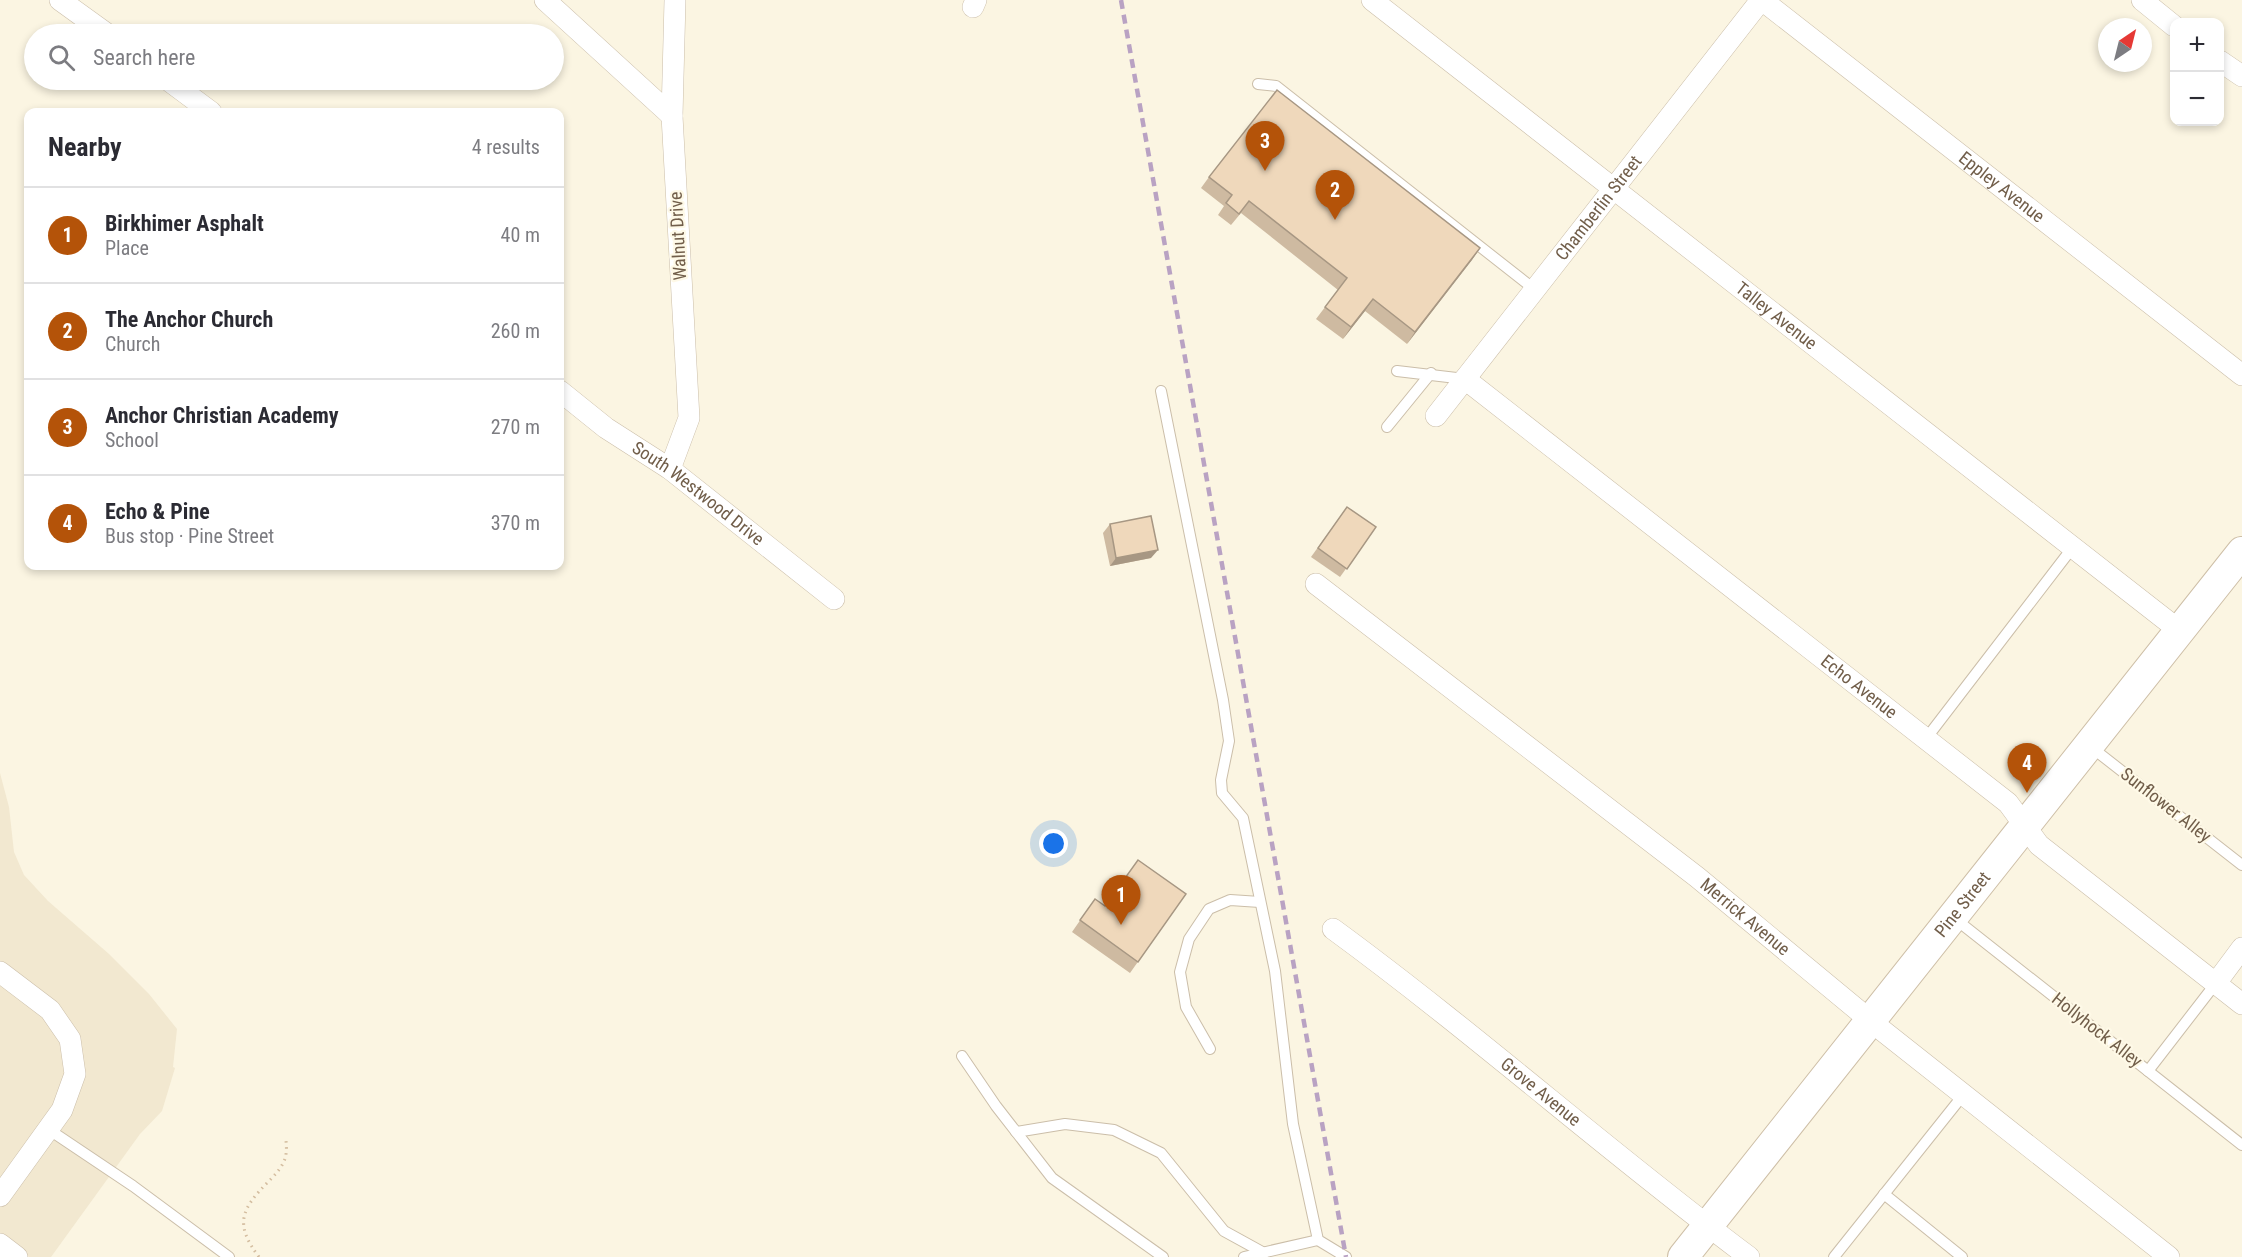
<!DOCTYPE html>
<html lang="en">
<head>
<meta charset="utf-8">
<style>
  body { margin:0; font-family:"Roboto Condensed",sans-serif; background:#f2f2f3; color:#2b2b33 }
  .controls { position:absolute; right:18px; top:18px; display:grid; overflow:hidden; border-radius:12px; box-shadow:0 3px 9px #0003 }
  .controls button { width:54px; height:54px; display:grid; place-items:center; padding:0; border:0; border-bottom:2px solid #e1e1e2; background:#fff; color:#2b2b33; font:30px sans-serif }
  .compass { position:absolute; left:2098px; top:18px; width:54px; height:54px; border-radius:50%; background:#fff; box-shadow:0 3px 9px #0003; rotate:35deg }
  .you { position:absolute; left:1054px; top:844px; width:21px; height:21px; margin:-15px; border:4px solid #fff; border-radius:50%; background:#1a73e8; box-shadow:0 0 0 9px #1a73e833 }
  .badge { display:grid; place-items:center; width:39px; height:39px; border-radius:50%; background:#b45309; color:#fff; font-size:20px; font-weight:700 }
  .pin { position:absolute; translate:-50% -50px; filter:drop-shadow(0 2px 3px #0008) }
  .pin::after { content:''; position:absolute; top:32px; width:21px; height:18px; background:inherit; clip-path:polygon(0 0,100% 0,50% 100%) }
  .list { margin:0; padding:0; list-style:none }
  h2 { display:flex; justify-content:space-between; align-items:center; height:78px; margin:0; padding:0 24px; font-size:26px }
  h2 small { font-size:20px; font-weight:400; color:#7c7c81 }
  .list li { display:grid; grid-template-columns:39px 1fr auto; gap:18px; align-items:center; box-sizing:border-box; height:96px; padding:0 24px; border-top:2px solid #e1e1e2 }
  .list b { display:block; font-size:22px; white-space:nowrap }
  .list p { margin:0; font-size:20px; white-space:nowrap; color:#7c7c81 }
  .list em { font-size:20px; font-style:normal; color:#7c7c81 }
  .icon { flex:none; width:33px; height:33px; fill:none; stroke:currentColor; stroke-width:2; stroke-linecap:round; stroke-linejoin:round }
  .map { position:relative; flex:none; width:2242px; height:1257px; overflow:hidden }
  .search { position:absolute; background:#fff; box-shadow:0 3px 9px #0003; left:24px; top:24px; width:540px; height:66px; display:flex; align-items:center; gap:15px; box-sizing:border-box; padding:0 21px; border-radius:33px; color:#7c7c81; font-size:22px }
  .panel { position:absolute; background:#fff; box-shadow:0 3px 9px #0003; left:24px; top:108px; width:540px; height:462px; border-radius:12px }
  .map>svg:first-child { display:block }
  .residential { fill:#f2e8d0 }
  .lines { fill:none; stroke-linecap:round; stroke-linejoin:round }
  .service-casing { stroke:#cbbea9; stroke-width:12 }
  .minor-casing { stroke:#cbbea9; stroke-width:22 }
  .secondary-casing { stroke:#cebfa7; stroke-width:32 }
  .path { stroke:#d3bc9e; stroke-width:3; stroke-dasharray:1.5 4.5; stroke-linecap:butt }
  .service { stroke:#fff; stroke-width:10 }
  .minor { stroke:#fff; stroke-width:21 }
  .secondary { stroke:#fff; stroke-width:30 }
  .rail { stroke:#b9a2c3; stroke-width:4.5; stroke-dasharray:9 6; stroke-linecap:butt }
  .wall { fill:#cebaa1 }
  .shaded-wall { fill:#a79783 }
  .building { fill:#efd8bb; stroke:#a79783; stroke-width:1.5 }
  .labels { text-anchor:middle; stroke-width:4.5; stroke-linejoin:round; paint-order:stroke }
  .street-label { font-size:18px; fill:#715e4a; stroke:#fef9e7 }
</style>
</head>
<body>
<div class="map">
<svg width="2242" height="1257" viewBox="0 0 2242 1257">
  <rect width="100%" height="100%" fill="#fbf5e2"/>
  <path class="residential" d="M0,773L9,807L14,852L24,875L48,901L109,954L149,994L177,1029L173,1067L175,1068L162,1111L140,1134L51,1257H29L0,1234Z"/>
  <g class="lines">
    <defs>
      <g id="service">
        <path d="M1258,84L1276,86L1534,289"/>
        <path d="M1397,371L1465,379"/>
        <path d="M1161,391L1223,700L1229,741L1221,780L1222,793L1243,818L1275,971L1293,1124L1318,1240L1346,1257"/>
        <path d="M1387,427L1431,373"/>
        <path d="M1925,740L2073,547"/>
        <path d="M2091,747L2242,865"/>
        <path d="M1954,918L2242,1145"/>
        <path d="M1210,1049L1186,1007L1180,972L1189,939L1209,909L1230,900L1260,902"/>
        <path d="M962,1056L996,1106L1052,1178L1163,1257"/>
        <path d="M2148,1071L2216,983"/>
        <path d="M48,1129L133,1186L229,1257"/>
        <path d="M1016,1132L1065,1124L1114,1130L1161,1153L1224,1231L1264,1253"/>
        <path d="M1884,1194L1962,1257"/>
        <path d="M1244,1257L1318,1240"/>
        <path d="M1834,1257L1964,1094"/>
      </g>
      <g id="minor">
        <path d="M60,0L107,34"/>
        <path d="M545,0L672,116"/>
        <path id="s1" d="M1372,0L2180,631"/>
        <path id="s2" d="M1762,0L2242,375"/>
        <path d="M2142,0L2174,26"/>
        <path d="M973,7L976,0"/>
        <path d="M2220,61L2242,76"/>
        <path d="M168,80L211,112"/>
        <path id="s3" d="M1465,379L2008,803L2039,845L2242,1004"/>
        <path id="s4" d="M560,391L606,428L670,469L834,599"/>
        <path id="s5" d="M1436,416L1761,0"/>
        <path d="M670,469L689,418L672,116L675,0"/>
        <path id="s6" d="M1316,584L1697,877L1883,1031L2169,1257"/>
        <path id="s7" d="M1333,929C1475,1033 1607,1151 1749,1257"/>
        <path d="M0,972L50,1010L70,1039L75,1074L62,1110L0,1196"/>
        <path d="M2216,983L2242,948"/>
        <path d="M0,1244L17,1257"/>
      </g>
      <g id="secondary">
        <path id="s8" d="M1683,1257L2242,552"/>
      </g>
    </defs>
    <use href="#service" class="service-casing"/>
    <use href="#minor" class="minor-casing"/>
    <use href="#secondary" class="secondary-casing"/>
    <path class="path" d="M259,1257C234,1224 241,1209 269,1181C276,1174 285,1164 286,1154C287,1149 286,1144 286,1139"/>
    <use href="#service" class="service"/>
    <use href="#minor" class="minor"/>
    <use href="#secondary" class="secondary"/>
    <path class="rail" d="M1121,0L1346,1257"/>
  </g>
  <g class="wall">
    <path d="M1209,177L1480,248L1407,344L1365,311L1343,339L1316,319L1338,290L1241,213L1231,225L1218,215L1224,206L1201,188Z"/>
    <path d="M1347,507L1376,527L1340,577L1311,557Z"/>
    <path d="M1110,524L1151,558L1110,566L1103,533Z"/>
    <path d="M1186,894L1130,973L1072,932L1095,899L1105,906Z"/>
  </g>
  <g class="shaded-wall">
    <path d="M1480,248L1472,260L1407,344L1415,332Z"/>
    <path d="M1373,299L1365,311L1343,339L1351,327Z"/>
    <path d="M1158,550L1151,558L1110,566L1116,558Z"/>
  </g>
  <g class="building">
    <path d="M1277,90L1480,248L1415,332L1373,299L1351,327L1325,307L1347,278L1249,201L1239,214L1226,203L1232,195L1209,177Z"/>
    <path d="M1347,507L1376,527L1347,569L1318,548Z"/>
    <path d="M1151,516L1158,550L1116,558L1110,524Z"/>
    <path d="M1138,860L1186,894L1138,962L1080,920L1095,899L1105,906Z"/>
  </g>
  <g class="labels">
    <g class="street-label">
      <text dy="6" stroke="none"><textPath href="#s2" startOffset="304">Eppley Avenue</textPath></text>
      <text dy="6" stroke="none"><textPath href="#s5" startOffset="264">Chamberlin Street</textPath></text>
      <text transform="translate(678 236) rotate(-93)" y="6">Walnut Drive</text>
      <text dy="6" stroke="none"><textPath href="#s1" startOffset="513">Talley Avenue</textPath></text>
      <text dy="6" stroke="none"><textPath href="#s4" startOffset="172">South Westwood Drive</textPath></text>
      <text dy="6" stroke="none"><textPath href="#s3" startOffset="500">Echo Avenue</textPath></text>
      <text transform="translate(2166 805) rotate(38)" y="6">Sunflower Alley</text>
      <text dy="6" stroke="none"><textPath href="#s8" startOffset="450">Pine Street</textPath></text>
      <text dy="6" stroke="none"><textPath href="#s6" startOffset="543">Merrick Avenue</textPath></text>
      <text transform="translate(2097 1030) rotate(38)" y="6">Hollyhock Alley</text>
      <text dy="6" stroke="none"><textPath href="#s7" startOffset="264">Grove Avenue</textPath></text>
    </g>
  </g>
</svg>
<div class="controls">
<button>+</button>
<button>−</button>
</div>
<svg class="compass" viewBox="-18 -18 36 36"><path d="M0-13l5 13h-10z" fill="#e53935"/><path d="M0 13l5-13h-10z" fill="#7c7c81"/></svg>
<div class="you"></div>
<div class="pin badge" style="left:1121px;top:925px">1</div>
<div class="pin badge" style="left:1335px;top:220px">2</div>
<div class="pin badge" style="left:1265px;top:171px">3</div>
<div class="pin badge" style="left:2027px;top:793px">4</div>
<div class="search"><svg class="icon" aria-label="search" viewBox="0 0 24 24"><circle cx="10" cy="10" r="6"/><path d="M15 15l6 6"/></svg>Search here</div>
<section class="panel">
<h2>Nearby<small>4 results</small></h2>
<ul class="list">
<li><span class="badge">1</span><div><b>Birkhimer Asphalt</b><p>Place</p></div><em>40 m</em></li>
<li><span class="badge">2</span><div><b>The Anchor Church</b><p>Church</p></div><em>260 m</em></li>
<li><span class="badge">3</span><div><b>Anchor Christian Academy</b><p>School</p></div><em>270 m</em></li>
<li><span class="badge">4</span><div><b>Echo &amp; Pine</b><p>Bus stop · Pine Street</p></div><em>370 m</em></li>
</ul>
</section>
</div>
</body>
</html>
